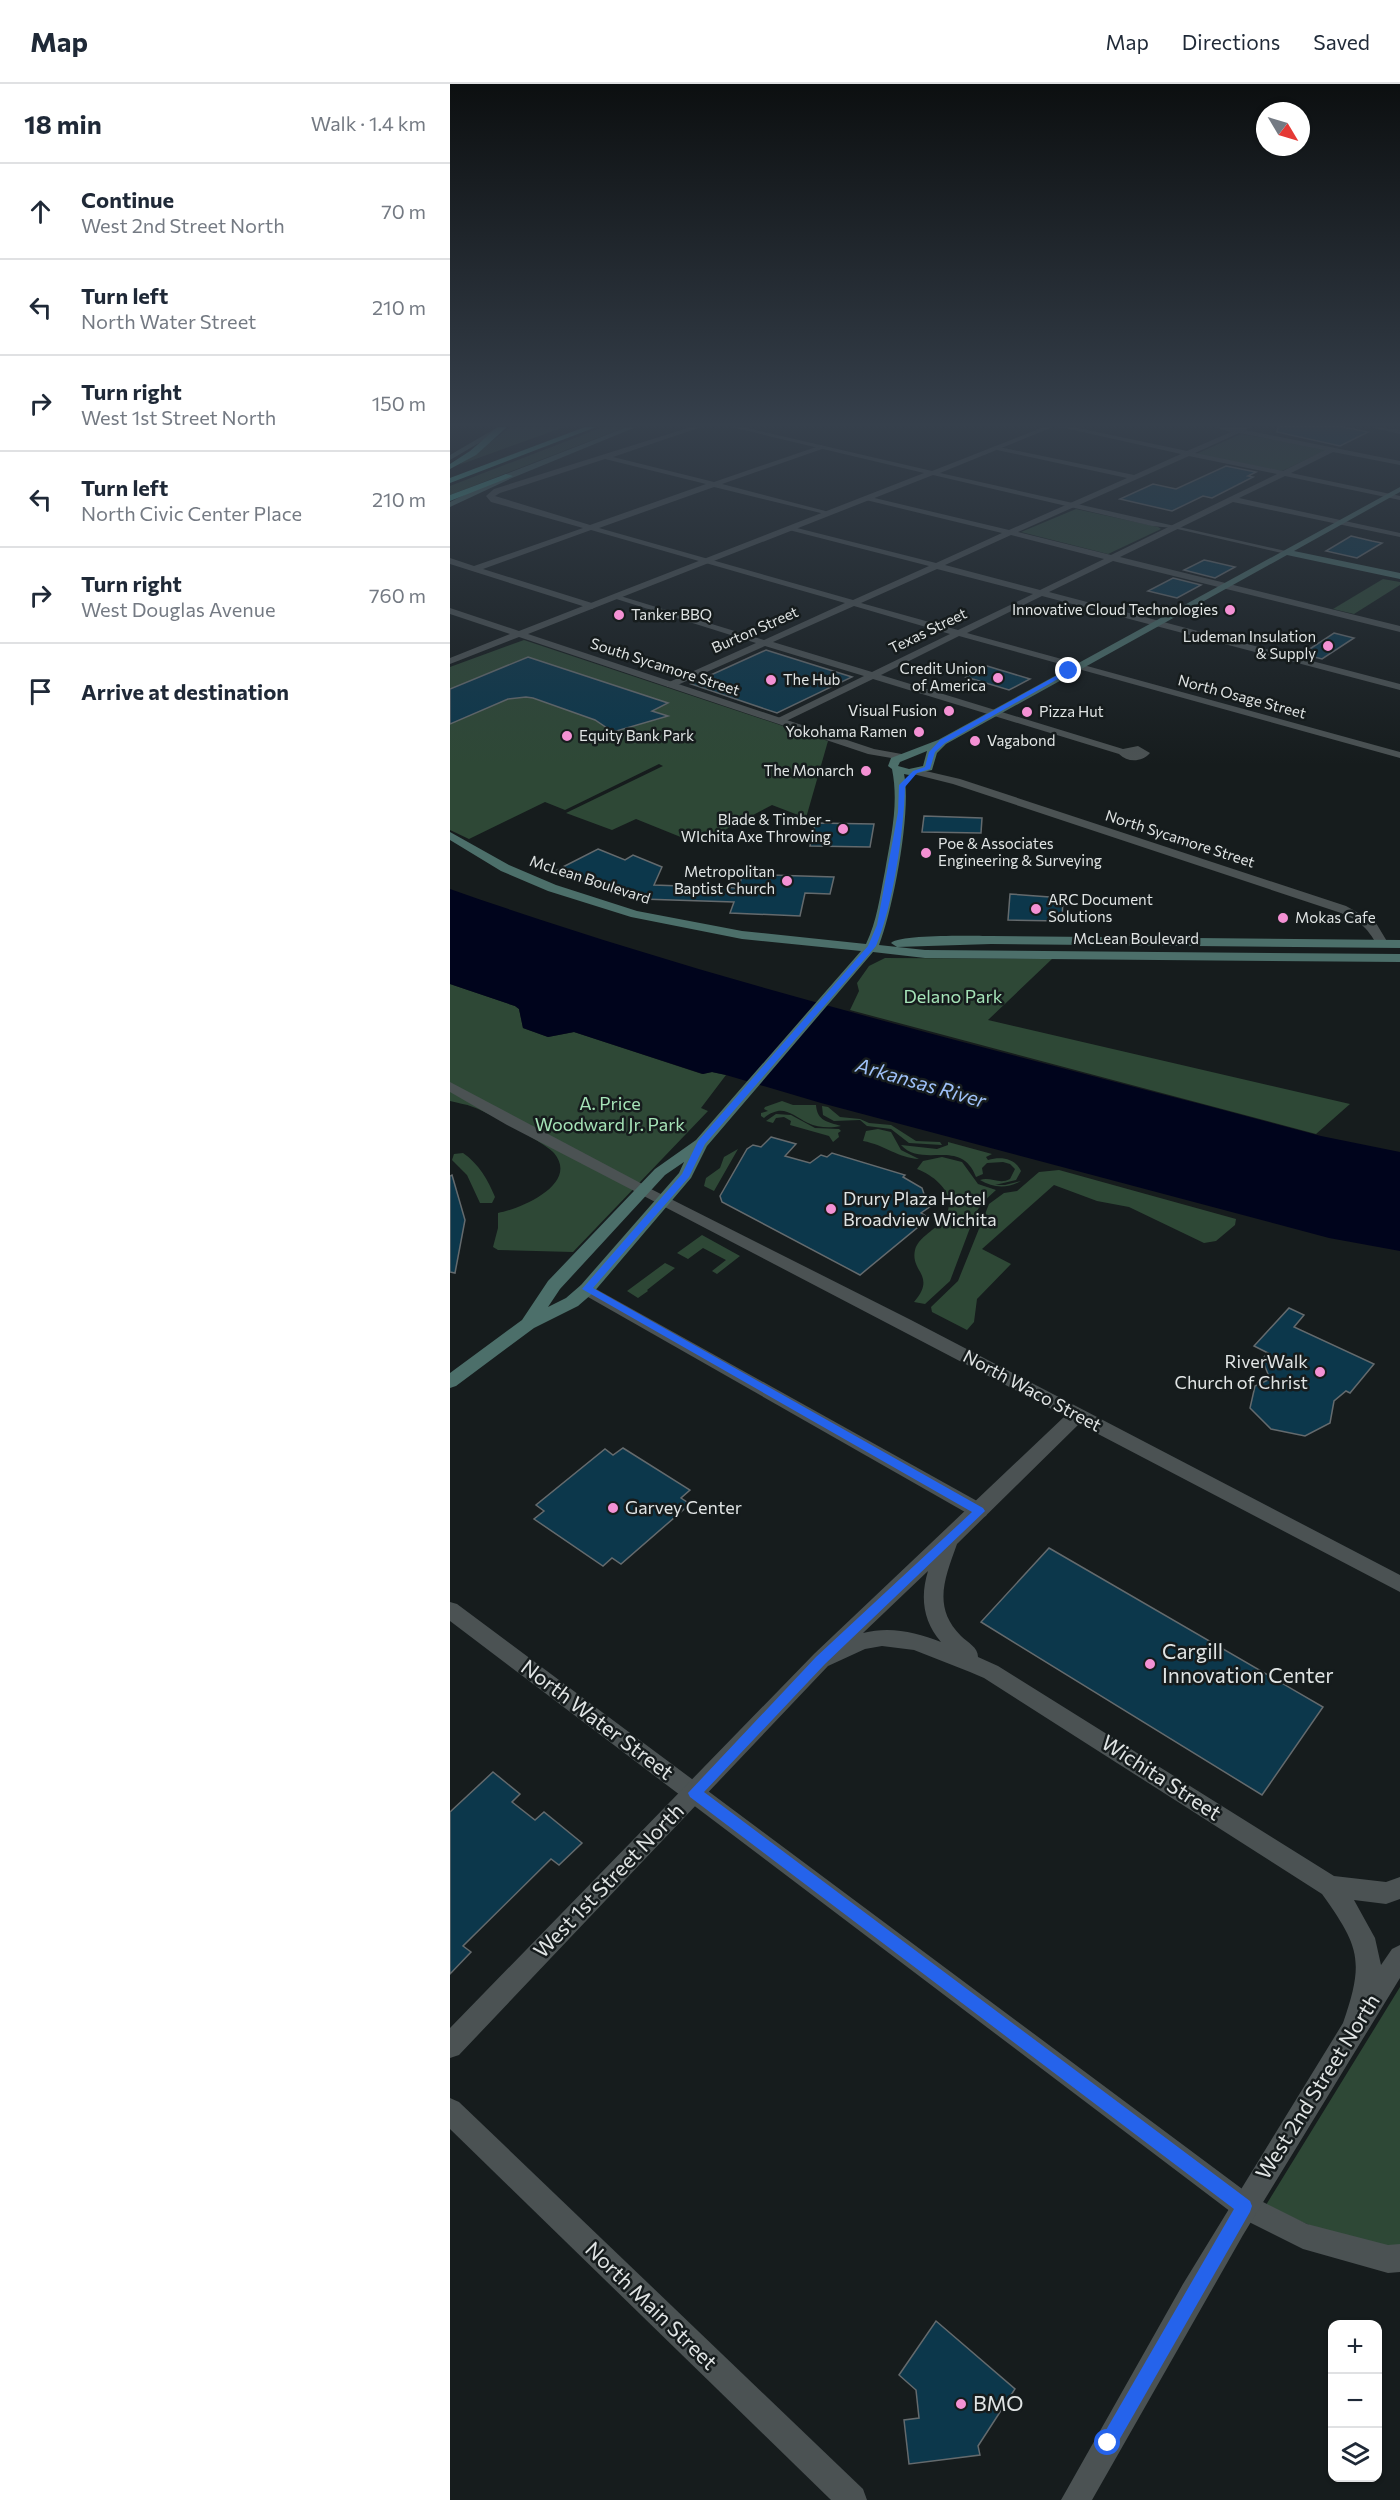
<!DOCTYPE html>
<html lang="en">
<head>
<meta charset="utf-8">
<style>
  body { margin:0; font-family:Commissioner,sans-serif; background:#f6f6f7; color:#1f2937 }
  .controls { position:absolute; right:18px; bottom:18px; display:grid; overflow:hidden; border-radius:12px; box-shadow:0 2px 4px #0004 }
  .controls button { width:54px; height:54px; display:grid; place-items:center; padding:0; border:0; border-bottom:2px solid #e0e1e3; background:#fff; color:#1f2937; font:30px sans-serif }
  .compass { position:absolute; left:806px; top:18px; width:54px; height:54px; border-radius:50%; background:#fff; box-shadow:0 2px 4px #0004; rotate:128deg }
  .stop { position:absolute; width:18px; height:18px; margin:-14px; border:4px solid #2563eb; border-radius:50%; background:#fff }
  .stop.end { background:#2563eb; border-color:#fff; box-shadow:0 2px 6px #0008 }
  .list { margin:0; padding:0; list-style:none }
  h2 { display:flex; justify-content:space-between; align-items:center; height:78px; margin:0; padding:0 24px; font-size:26px }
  h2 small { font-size:20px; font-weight:400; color:#747a83 }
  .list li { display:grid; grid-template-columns:39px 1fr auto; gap:18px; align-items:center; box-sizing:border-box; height:96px; padding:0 24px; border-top:2px solid #e0e1e3 }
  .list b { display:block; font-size:22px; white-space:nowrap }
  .list p { margin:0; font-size:20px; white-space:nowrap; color:#747a83 }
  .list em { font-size:20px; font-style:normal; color:#747a83 }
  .icon { flex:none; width:33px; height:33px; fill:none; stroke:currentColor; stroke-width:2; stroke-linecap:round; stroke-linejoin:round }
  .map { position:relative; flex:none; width:950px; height:2416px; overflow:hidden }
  header { display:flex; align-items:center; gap:36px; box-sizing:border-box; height:84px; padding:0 30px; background:#fff; border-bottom:2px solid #e0e1e3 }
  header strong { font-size:28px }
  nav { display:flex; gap:33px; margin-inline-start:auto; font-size:21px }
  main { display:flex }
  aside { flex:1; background:#fff }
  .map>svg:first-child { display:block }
  .green { fill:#2e4836 }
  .water { fill:#00041c }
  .building { fill:#0c374b; stroke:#646a6d; stroke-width:1.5 }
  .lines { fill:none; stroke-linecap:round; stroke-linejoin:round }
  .minor { fill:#4b5253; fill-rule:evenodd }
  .tertiary { fill:#4b5253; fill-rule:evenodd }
  .secondary { fill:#4c6f6a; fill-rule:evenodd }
  .motorway { fill:#4db2a0; fill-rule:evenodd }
  .route { fill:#2563eb }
  .poi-dot { fill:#f491d4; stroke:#161c1d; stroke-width:2 }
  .labels { text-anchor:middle; stroke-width:5; stroke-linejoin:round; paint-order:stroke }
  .far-poi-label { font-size:15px; fill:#e0e4e4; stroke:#161c1d; text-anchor:end }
  .far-street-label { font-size:15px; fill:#e0e4e4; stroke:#161c1d }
  .park-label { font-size:18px; fill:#a6e4b8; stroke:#161c1d }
  .poi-label { font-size:18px; fill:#e0e4e4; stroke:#161c1d; text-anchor:start }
  .street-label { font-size:18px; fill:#e0e4e4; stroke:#161c1d }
  .water-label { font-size:20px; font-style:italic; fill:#9fc1f9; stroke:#161c1d }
  .near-poi-label { font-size:21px; fill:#e0e4e4; stroke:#161c1d; text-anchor:start }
  .near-street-label { font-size:21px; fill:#e0e4e4; stroke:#161c1d }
</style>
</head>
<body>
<header>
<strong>Map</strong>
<nav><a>Map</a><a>Directions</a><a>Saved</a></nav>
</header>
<main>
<aside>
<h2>18 min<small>Walk · 1.4 km</small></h2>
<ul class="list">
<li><svg class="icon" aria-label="ahead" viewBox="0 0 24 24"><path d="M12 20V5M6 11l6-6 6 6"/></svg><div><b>Continue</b><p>West 2nd Street North</p></div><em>70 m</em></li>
<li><svg class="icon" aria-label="left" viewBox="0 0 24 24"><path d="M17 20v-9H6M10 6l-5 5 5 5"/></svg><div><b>Turn left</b><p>North Water Street</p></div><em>210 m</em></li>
<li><svg class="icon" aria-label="right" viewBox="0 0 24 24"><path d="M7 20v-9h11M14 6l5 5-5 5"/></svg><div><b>Turn right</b><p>West 1st Street North</p></div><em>150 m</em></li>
<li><svg class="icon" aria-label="left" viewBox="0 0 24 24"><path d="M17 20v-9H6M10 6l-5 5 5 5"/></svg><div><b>Turn left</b><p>North Civic Center Place</p></div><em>210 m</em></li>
<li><svg class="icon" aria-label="right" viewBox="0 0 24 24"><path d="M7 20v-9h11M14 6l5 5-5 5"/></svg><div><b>Turn right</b><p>West Douglas Avenue</p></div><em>760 m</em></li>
<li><svg class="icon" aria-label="arrive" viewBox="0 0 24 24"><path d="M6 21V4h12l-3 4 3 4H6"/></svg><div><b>Arrive at destination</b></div></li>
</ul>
</aside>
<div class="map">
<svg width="950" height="2416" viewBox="0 0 950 2416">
  <rect width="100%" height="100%" fill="#161c1d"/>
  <g class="green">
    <path d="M61,343H114L9,381Z"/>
    <path d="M153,343H176L0,411V402Z"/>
    <path d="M791,350L870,364L876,366L832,387L746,370Z"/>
    <path d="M626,425L708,443L711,445L658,470L571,448Z"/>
    <path d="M933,495L950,498V501L904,530L883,525Z"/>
    <path d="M74,556L378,657L356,734L322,721L248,760L186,735L162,746L116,729L213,682L209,680L115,726L95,718L19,755L0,746V583Z"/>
    <path d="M435,874L602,875L538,936L900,1020L866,1050L400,926L409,907L407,899L419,882Z"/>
    <path d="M0,900L65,922L69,925L73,944L98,953L124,948L252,990L262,988L276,991L251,1024L258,1027L123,1168L48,1166L43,1163L48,1144V1129C70,1125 130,1100 104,1069C95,1059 37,1028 23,1023C16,1020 7,1019 0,1017Z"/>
    <path d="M332,1017L343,1021H366C367,1037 378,1038 391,1042C381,1044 368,1044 358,1039C341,1031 333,1019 314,1034L311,1032V1029L318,1027L314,1025L315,1023Z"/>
    <path d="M372,1022L378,1023L390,1033L410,1035L419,1039L441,1041L466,1057L490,1058L492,1061L459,1059L441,1045L417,1042L410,1036L384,1037L373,1031Z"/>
    <path d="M326,1030L341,1031L365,1044L389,1045L391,1047L388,1049L389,1053L383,1058L379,1052L340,1041L341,1037L334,1033L326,1034L323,1039L316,1037Z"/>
    <path d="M428,1045L441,1048L451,1066L469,1075C448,1074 435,1061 413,1057L416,1047Z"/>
    <path d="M498,1058L542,1070L536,1073L538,1076C551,1072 565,1074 571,1087L566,1096L545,1101H555L571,1097C557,1105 543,1104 530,1096C540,1092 549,1101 560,1095L565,1085L560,1080L553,1078L537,1079L532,1084L533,1090L526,1093C511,1053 473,1085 451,1061L487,1065L498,1061Z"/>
    <path d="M288,1065L264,1107L254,1102L256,1094L270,1084L274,1073Z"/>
    <path d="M13,1069C29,1080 38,1096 45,1113L42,1119H30L17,1091L2,1076L4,1070Z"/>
    <path d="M492,1073L512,1078L528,1100L546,1106L534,1117L526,1128L500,1197L475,1220L464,1218C487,1191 460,1188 465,1166C468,1154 483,1147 491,1138C511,1116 490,1094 467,1085L473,1077Z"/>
    <path d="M609,1086L786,1135L785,1141L766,1157L754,1159L679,1123L647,1117L604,1101L532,1165L561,1180L527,1215L524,1238L517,1246L482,1228L481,1223L508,1197L539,1120L554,1109L567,1107L589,1088Z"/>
    <path d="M252,1151L290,1172L267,1190L262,1187L276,1176L253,1164L238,1175L227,1169Z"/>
    <path d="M215,1179L225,1184L197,1206L198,1207L188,1214L177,1207Z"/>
    <path d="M950,1903V2162C903,2163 858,2141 816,2121Z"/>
  </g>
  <path class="water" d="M0,805C284,905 581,974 871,1052L950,1068V1167L879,1154L371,1019L276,991L262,988L253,990L124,948L98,953L73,944L69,925L65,922L0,900Z"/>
  <g class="building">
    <path d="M828,343H893L918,348L890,362L827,348Z"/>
    <path d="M776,382L806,388L798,392L803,393L762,414L753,412L722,427L670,415L703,400L726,405Z"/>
    <path d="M901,452L922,457L932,459L907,474L876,467Z"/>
    <path d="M754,476L759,477L785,483L765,494L734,486Z"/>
    <path d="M723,494L751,501L727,514L698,507Z"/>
    <path d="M884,549L904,554L872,575L852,570Z"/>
    <path d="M316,566L402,593L327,629L241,600Z"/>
    <path d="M78,573L218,619L202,627L218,632L163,648L145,636L83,614L76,613L58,615L0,640V605Z"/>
    <path d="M537,582L580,595L559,606L516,593Z"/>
    <path d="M474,732L532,734L531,749L472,748Z"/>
    <path d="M365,739L424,740L420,763L360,762Z"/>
    <path d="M148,765L175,776L183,771L212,783L204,801L288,804L293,790L384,793L380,810L355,809L350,832L280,829L284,818L192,815L194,811L167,810L105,787Z"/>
    <path d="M560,810L613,814L612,837L558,836Z"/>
    <path d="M321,1053L346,1060L335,1072L360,1079L371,1071L377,1073L382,1069L455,1091L453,1093L472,1104L475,1113L481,1122L471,1129L479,1134L410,1191L272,1118L270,1112L297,1065L303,1061L311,1063Z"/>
    <path d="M2,1091L15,1136L5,1189L0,1188V1092Z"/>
    <path d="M839,1224L854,1231L844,1243L924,1280L900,1309L896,1307L884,1317L880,1339L855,1352L821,1345L800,1324L805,1302L820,1295L812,1275L818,1269L804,1262Z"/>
    <path d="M173,1364L240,1406L231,1414L240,1420L171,1480L162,1474L153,1482L84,1435L94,1427L86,1421L155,1365L163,1371Z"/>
    <path d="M599,1464L873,1623L812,1711L531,1538Z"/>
    <path d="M43,1688L70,1710L62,1718L85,1736L94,1728L132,1759L109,1781L101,1775L13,1862L21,1868L0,1890V1728Z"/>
    <path d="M486,2237L565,2305L528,2362L530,2371L459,2380L454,2336L469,2334L466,2306L449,2291Z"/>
  </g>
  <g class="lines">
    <g class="minor">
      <path d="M241,343H251L163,373L264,398L372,361V365L272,400L383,429L379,431L264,403L149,444L403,516L479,482L339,446V442L486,479L552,449L416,416V412L559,446L677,394L547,366L544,362L684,391L731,370L610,343H623L737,367L781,348L764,343H800L795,346L950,377V381L883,368L841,389L950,412V416L835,392L789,414L950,449V453L783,418L670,473L950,542V548L663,477L599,508L950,600V606L592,512L517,549L950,668V674L509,552L431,591L673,665L688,662L700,669C692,678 678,679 669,670L423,595L330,640L325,637L326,635L414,592L315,562L223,603H217V599L306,559L160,513L167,511L314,556L395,519L141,446L33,485L145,520L146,522L142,525L0,480V474L24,482L133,444L41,418L36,412L44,405ZM789,349L875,366L833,387L745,369ZM739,372L827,390L661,471L568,448ZM155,375L256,400L140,441L45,412L50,409ZM561,451L654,475L590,506L495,481ZM487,485L583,510L508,546L411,519ZM404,522L500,550L422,588L323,558Z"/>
      <path d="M923,343L950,346V350L924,344Z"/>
      <path d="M467,685L510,695L896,822L926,839L938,859L936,862H928C916,842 909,836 888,828L503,700L463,690V686Z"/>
      <path d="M0,998L198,1103L201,1106L198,1109H188L57,1041L0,1008Z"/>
      <path d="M137,1200L536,1422L538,1427L536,1432L529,1434L522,1432L131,1209L129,1205L131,1201Z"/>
      <path d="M0,1518L7,1520L803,2113L857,2140L938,2161L950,2160V2188L938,2189L853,2165L785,2131L0,1537Z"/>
    </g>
    <g class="tertiary">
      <path d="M281,343H293L482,387L594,343H603L490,389L840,468L836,470L723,444L702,442L483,391L78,550L424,665L457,671L458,673L453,676L418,670L69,553L0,580V574L60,550L0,530V524L69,547L474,389Z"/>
      <path d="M193,1101L461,1236L950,1491V1508L629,1340L507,1460C495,1494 482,1523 511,1552C518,1559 528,1563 528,1573L548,1582L884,1792L936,1798L950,1793V1815L936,1820L904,1816L925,1854L931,1881L942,1865L950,1861V1894L793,2151L642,2416H611L733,2200L893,1939C915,1876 909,1862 872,1810L534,1594L520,1588L464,1566L432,1562L415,1565L378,1582L9,1971L0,1974V1944L364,1570L615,1332L188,1109L185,1106L188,1103ZM478,1487C470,1513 473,1537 491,1558C466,1548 440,1542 413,1549Z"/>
      <path d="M0,2014L9,2018L413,2405L417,2416H381L0,2045Z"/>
    </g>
    <g class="secondary">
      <path d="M48,343H56L0,376V371Z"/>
      <path d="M177,343H186L62,394L0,423V418L56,390Z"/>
      <path d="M950,403V408L844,467L950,489V495L837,471L496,660L487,669L482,686L459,691L454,690C462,726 443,826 429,861L475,866L950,870V878L475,874L423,868L257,1062L241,1094L143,1209L128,1222L84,1244L6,1302L0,1304V1289L72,1236L98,1197L205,1085L246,1056L411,867L292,855L181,833L98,807L51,787L0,756V748L59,781L106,801L187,827L292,847L416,860C427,837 430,812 435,787C441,752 449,720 442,685L438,682L441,674L488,656ZM477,667L473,682L459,685L448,682L450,678ZM234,1078L229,1089L131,1201L116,1214L98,1223L110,1205L215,1091Z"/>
      <path d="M541,852L950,856V864L541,860L447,863L441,859C451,850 523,852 541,852Z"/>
    </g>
    <g class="motorway">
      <path d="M48,343H57L26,371L0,385V380L20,367Z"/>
      <path d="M135,343H146L0,399V394Z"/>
      <path d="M56,390L63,392L0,417V411Z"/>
    </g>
  </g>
  <linearGradient id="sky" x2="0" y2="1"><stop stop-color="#0c0f10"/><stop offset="0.5" stop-color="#36404c"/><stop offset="1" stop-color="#36404c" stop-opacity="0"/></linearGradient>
  <rect width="950" height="681" fill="url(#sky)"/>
  <path class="route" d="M617,586L622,587L495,659L485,668L480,685L467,689L455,703C454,747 443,822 426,862L255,1060L239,1093L143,1204L533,1424L535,1427L375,1580L254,1708L800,2117L802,2122L800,2128L664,2365L658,2368L652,2365L649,2359L652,2353L784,2125L240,1713L238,1709L366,1573L522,1428L132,1205L232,1090L248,1057L418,862L427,841L448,728L449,701L463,687L475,683L479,668L490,656Z"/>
  <g class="poi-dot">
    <circle cx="780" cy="526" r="6"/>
    <circle cx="169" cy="531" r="6"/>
    <circle cx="878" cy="562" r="6"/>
    <circle cx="548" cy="594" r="6"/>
    <circle cx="321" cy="596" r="6"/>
    <circle cx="499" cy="627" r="6"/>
    <circle cx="577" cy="628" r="6"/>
    <circle cx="469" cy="648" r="6"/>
    <circle cx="117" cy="652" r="6"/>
    <circle cx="525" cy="657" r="6"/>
    <circle cx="416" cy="687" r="6"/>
    <circle cx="393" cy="745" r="6"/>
    <circle cx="476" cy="769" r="6"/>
    <circle cx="337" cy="797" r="6"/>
    <circle cx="586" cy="825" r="6"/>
    <circle cx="833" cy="834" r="6"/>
    <circle cx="381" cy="1125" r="6"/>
    <circle cx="870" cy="1288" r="6"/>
    <circle cx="163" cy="1424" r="6"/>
    <circle cx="700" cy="1580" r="6"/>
    <circle cx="511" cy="2320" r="6"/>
  </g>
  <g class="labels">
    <g class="far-poi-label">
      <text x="768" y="531">Innovative Cloud Technologies</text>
      <text x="181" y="536" text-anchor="start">Tanker BBQ</text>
      <text x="866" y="558">Ludeman Insulation<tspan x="866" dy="17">&amp; Supply</tspan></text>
      <text x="536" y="590">Credit Union<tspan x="536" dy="17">of America</tspan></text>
      <text x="333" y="601" text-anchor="start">The Hub</text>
      <text x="487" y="632">Visual Fusion</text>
      <text x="589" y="633" text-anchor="start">Pizza Hut</text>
      <text x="457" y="653">Yokohama Ramen</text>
      <text x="129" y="657" text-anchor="start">Equity Bank Park</text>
      <text x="537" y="662" text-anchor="start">Vagabond</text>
      <text x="404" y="692">The Monarch</text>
      <text x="381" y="741">Blade &amp; Timber -<tspan x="381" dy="17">WIchita Axe Throwing</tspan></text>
      <text x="488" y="765" text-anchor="start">Poe &amp; Associates<tspan x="488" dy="17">Engineering &amp; Surveying</tspan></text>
      <text x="325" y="793">Metropolitan<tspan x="325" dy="17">Baptist Church</tspan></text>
      <text x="598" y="821" text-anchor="start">ARC Document<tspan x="598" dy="17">Solutions</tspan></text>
      <text x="845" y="839" text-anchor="start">Mokas Cafe</text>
    </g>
    <g class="far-street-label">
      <text transform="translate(305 546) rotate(-24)" y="5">Burton Street</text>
      <text transform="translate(478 547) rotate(-26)" y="5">Texas Street</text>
      <text transform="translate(215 583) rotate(18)" y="5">South Sycamore Street</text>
      <text transform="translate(792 613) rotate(15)" y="5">North Osage Street</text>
      <text transform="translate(730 755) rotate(18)" y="5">North Sycamore Street</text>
      <text transform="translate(140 796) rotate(18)" y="5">McLean Boulevard</text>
      <text x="686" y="860">McLean Boulevard</text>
    </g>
    <g class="park-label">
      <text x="503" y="919">Delano Park</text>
      <text x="160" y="1026">A. Price<tspan x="160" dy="21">Woodward Jr. Park</tspan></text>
    </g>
    <g class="poi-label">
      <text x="393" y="1121">Drury Plaza Hotel<tspan x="393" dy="21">Broadview Wichita</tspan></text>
      <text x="858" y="1284" text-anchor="end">RiverWalk<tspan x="858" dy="21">Church of Christ</tspan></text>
      <text x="175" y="1430">Garvey Center</text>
    </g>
    <g class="street-label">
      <text transform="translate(582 1307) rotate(28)" y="6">North Waco Street</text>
    </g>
    <g class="water-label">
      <text transform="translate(471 999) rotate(16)" y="7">Arkansas River</text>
    </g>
    <g class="near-poi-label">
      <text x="712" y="1575">Cargill<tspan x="712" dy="24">Innovation Center</tspan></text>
      <text x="523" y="2327">BMO</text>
    </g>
    <g class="near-street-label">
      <text transform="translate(147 1636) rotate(37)" y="7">North Water Street</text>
      <text transform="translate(711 1694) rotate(33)" y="7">Wichita Street</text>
      <text transform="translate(159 1797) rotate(-46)" y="7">West 1st Street North</text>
      <text transform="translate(868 2003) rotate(-58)" y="7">West 2nd Street North</text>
      <text transform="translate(201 2222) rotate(44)" y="7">North Main Street</text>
    </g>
  </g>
</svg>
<div class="controls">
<button>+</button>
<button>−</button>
<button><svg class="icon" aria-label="layers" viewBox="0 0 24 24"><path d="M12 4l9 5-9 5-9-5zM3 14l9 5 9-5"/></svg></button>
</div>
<svg class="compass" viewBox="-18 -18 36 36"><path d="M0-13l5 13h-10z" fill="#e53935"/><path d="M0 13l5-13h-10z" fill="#747a83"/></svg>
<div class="stop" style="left:658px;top:2359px"></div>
<div class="stop end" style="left:619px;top:587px"></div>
</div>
</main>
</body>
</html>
